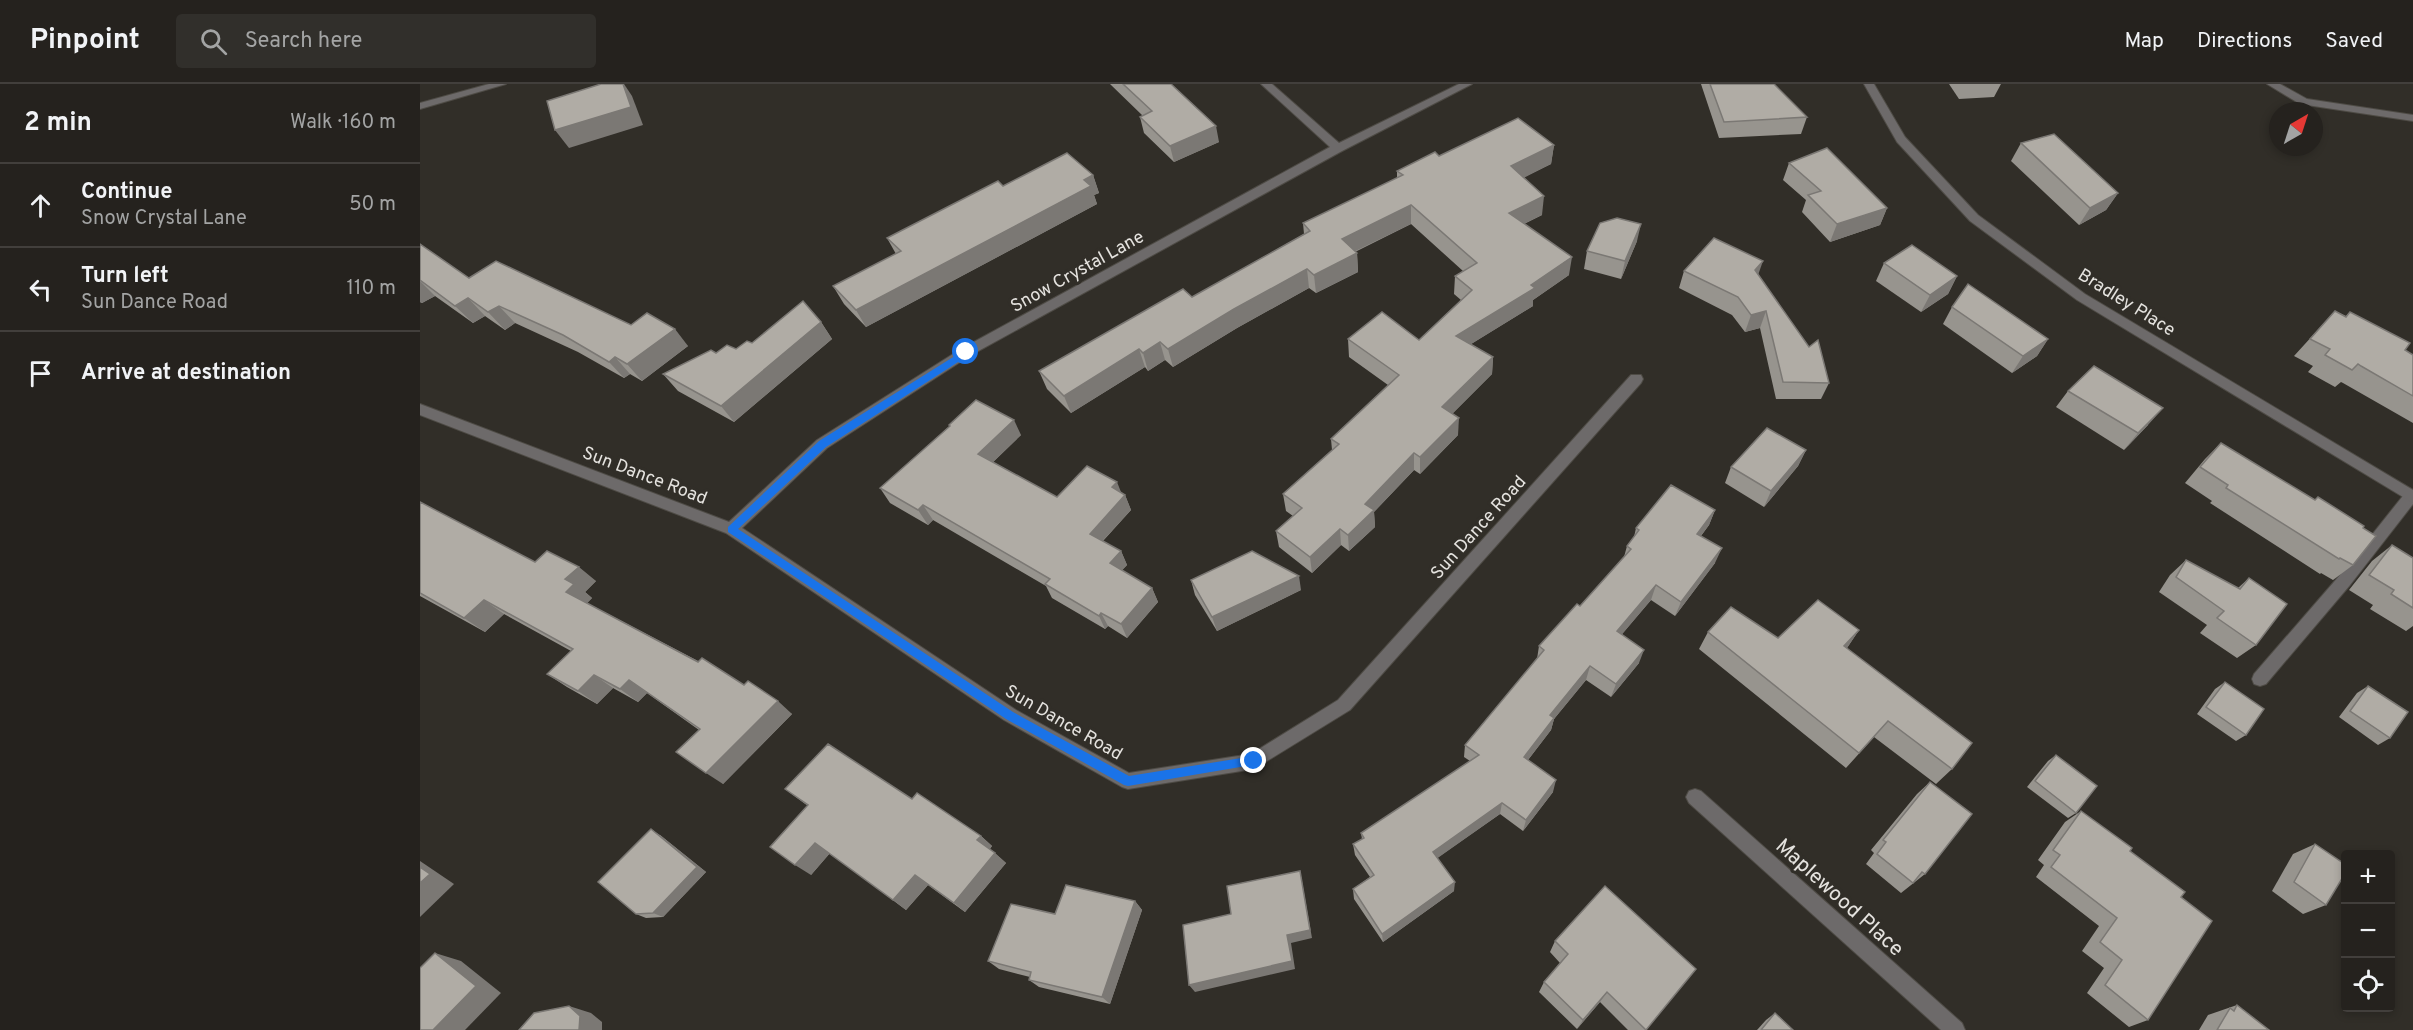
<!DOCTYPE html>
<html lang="en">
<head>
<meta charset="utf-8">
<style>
  body { margin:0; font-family:Overpass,sans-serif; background:#312f2b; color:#f1f3f6 }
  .controls { position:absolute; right:18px; bottom:18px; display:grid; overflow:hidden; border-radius:6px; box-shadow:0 3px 9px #0003 }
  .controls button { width:54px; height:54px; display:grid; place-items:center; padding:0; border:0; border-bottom:2px solid #423f3c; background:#25221e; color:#f1f3f6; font:30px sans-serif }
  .compass { position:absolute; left:1849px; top:18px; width:54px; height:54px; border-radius:50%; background:#25221e; box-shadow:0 3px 9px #0003; rotate:39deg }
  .stop { position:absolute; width:18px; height:18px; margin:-14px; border:4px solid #1a73e8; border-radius:50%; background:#fff }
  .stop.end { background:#1a73e8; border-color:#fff; box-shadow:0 2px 6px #0008 }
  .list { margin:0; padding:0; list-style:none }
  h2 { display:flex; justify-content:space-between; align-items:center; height:78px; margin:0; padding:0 24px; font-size:26px }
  h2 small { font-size:20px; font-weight:400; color:#a3a4a4 }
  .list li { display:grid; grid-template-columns:39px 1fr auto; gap:18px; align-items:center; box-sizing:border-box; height:84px; padding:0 24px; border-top:2px solid #423f3c }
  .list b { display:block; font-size:22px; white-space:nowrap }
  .list p { margin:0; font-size:20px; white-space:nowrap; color:#a3a4a4 }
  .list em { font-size:20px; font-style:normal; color:#a3a4a4 }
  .icon { flex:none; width:33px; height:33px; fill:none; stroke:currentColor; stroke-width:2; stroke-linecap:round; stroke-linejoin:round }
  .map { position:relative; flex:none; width:1993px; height:946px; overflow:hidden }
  header { display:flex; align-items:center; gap:36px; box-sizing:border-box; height:84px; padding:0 30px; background:#25221e; border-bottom:2px solid #423f3c }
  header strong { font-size:28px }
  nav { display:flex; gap:33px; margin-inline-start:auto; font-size:21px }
  .search { width:420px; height:54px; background:#312f2b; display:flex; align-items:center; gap:15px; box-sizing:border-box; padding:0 21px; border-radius:6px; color:#a3a4a4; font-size:22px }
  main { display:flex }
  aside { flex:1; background:#25221e }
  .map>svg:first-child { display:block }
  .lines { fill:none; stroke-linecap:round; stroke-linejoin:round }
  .lane-casing { stroke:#4e4b45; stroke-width:2 }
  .street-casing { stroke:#4e4b45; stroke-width:2 }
  .lane { fill:#6d6a6a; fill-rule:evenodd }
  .street { fill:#6d6a6a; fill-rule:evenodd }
  .wall { fill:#97948e }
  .shaded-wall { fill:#7b7874 }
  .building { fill:#b0aca5; stroke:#7b7874; stroke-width:1.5 }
  .route { fill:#1a73e8 }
  .labels { text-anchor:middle; stroke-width:6; stroke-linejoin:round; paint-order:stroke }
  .street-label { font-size:18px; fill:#e5e3df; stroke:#312e28 }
  .near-street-label { font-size:21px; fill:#e5e3df; stroke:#312e28 }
</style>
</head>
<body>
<header>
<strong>Pinpoint</strong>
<div class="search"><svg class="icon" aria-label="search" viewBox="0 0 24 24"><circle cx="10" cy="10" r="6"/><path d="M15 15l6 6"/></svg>Search here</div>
<nav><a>Map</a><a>Directions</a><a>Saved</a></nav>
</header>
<main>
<aside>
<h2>2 min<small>Walk · 160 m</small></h2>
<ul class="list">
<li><svg class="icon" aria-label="ahead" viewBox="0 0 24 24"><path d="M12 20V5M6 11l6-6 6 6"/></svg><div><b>Continue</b><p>Snow Crystal Lane</p></div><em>50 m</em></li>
<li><svg class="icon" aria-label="left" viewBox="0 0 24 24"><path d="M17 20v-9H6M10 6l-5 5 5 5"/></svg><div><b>Turn left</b><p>Sun Dance Road</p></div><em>110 m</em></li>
<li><svg class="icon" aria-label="arrive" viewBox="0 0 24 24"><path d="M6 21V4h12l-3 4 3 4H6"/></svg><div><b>Arrive at destination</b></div></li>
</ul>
</aside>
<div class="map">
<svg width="1993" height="946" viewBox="0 0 1993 946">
  <rect width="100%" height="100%" fill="#312e28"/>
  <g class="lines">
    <defs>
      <path id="lane" d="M1991,406L1993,407V420L1930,501L1846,600L1840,602L1834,600L1832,595L1834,590L1920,491L1986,408Z"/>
      <g id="street">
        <path d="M69,0H86L0,25V19Z"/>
        <path d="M841,0H852L919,59L1039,0H1052L922,67L551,271L407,364L322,444L596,626L709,689L831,670L918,616L1211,291H1221L1223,295L1221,299L930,626L834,685L708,705L702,703L584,636L306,449L0,331V320L309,438L397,356L541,265L910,63Z"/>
        <path d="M1444,0H1454L1485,53L1558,131L1665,210L1993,406V419L1657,216L1550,137L1477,58Z"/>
        <path d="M1847,0H1860L1887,15L1993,31V37L1880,20Z"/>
        <path d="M1275,705L1281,707L1542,939L1545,946H1521L1269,719L1266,713L1269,707Z"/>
      </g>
    </defs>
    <use href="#lane" class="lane-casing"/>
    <use href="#street" class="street-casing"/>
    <use href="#lane" class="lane"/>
    <use href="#street" class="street"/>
  </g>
  <g class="wall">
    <path d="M690,0H751L799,58L754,78L724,49L720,33L723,32Z"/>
    <path d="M1281,0H1354L1387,33L1381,50L1299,54Z"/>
    <path d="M1529,0H1581L1574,13L1539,15Z"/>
    <path d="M1601,59L1698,109L1686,126L1659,141L1591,77Z"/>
    <path d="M1134,61L1131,80L1104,93L1122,131L1104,140L1149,191L1113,216V222L1051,260L1073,273L1072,290L1032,330L1038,351L1000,390L994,386L954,428L955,443L929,467L921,461L892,489L859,463L856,447L873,432L866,427L863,410L912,366L911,355L968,301L929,273L928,255L999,256L1041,216L1034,210L1035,192L1043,187L991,140L935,168L937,169L938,188L896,209L889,204L817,244L753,283L745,276L728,287L725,283L651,329L627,305L619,287L772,213L884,150L883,139L977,94V87L1019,72Z"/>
    <path d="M1369,79L1467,124L1460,141L1410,158L1382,128L1386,116L1363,96Z"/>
    <path d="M673,91L679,109L674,111L677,120L446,243L424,220L413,202L476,170L467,154Z"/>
    <path d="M1217,157L1201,195L1164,185L1167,167Z"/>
    <path d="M0,160L49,194L211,241L268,262L222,297L210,290L204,294L158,268L95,239L85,246L65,232L53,239L15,212L2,219L0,218Z"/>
    <path d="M1464,179L1537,192L1528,210L1501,228L1456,197Z"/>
    <path d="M1264,187L1338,191L1409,299L1401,315H1356L1340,244L1325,248L1312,231L1259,204Z"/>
    <path d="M1532,223L1628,255L1617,272L1592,289L1523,240Z"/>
    <path d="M1915,227L1926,232L1930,228L1985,266L1993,271V339L1923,299L1921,298L1915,303L1888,288L1893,282L1874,272Z"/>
    <path d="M401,238L412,255L314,338L258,307L243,290L296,269L316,265L332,259Z"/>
    <path d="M1648,307L1728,341L1704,366L1636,323Z"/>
    <path d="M529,341L601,351L573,378L637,413L701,409L705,411L711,426L683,457L701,467L707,481L702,486L732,504L738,518L707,554L688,542L685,545L632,514L626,502L513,436L508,441L470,419L460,404L530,342Z"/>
    <path d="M1801,359L1895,416L1898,413L1943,444L1933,481L1913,496L1901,489L1900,490L1790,419L1792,417L1765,399L1785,375Z"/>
    <path d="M1386,366L1378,382L1344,423L1305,399L1311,383Z"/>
    <path d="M0,418L115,478L176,497L165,508L172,514L167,519L324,601L372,630L303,700L279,646L227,609L218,618L193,604L177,620L147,603L127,590L151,567L84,530L65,548L0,512Z"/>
    <path d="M1295,426L1289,441L1281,452L1295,479L1255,532L1231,516L1202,550L1219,579L1191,613L1166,596L1134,635L1131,646L1108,676L1133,708L1103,747L1080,730L1017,774L1034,807L963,858L934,815L933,805L950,793L935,771L933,760L942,755L941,749L1050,677L1044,673L1045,661L1117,575L1119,562L1160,522L1204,473L1207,462L1214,453L1216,444Z"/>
    <path d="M1972,461L1993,474V542L1986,547L1950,525L1953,521L1929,506L1952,477Z"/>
    <path d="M1766,476L1818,504L1829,494L1836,561L1817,574L1780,549L1787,541L1739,508L1750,491Z"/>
    <path d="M771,496L881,506L797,547L775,511Z"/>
    <path d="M1439,546L1427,564L1532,685L1516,700L1454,653L1426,684L1279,565L1288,548L1358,554Z"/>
    <path d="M1805,598L1826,651L1816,657L1777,630L1795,605Z"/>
    <path d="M1948,602L1970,654L1958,661L1919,633L1937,609Z"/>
    <path d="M1636,671L1656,729L1648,734L1607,703L1628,677Z"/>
    <path d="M1510,698L1505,790L1481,809L1446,780L1454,769L1451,766L1497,710Z"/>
    <path d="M365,705L492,715L561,752L572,762L570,765L586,779L545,828L508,801L486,826L410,769L391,791L388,722Z"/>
    <path d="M1661,727L1710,767L1761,813L1728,936L1709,943L1667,909L1684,884L1662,867L1679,842L1616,793L1624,781L1618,776L1645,738Z"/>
    <path d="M240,751L286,788L243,833L226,834L216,830Z"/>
    <path d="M1895,760L1906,821L1883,830L1852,807L1873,770Z"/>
    <path d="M715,817L722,826L690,920L619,903L609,896L610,893L579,885L568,877L635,830Z"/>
    <path d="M1135,857L1226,946H1208L1180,918L1157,945L1119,908L1124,898L1140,879L1130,868Z"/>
    <path d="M1817,921L1849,946H1779L1788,931Z"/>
    <path d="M1355,929L1373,946H1337L1346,936Z"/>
  </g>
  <g class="shaded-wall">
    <path d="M203,0H204L212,12L223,41L149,64L135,46Z"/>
    <path d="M796,42L799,58L754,78L750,62Z"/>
    <path d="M1134,61L1131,80L1090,101L1091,82Z"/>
    <path d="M673,91L679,109L674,111L677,120L446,243L436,226Z"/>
    <path d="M1698,109L1686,126L1659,141L1670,124Z"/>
    <path d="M1124,112L1122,131L1087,148L1089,129Z"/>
    <path d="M991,121V140L923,173L922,155Z"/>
    <path d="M1467,124L1460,141L1410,158L1417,140Z"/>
    <path d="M1221,140L1217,157L1201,195L1205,177Z"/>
    <path d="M937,169L938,188L896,209L894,191Z"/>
    <path d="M1152,173L1149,191L1113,216V222L1035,270L1036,252Z"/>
    <path d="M1343,177L1337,194L1335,186Z"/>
    <path d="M887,185L889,204L817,244L753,283L748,265L814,225Z"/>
    <path d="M1537,192L1528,210L1501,228L1510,211Z"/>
    <path d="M0,197L15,212L2,219L0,218Z"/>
    <path d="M48,214L65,232L53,239L35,222Z"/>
    <path d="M79,222L95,239L85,246L68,228Z"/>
    <path d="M1346,227L1340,244L1325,248L1331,231Z"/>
    <path d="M401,238L412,255L314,338L301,322Z"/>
    <path d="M255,245L268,262L222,297L207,280Z"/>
    <path d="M1628,255L1617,272L1592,289L1603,272Z"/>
    <path d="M740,258L745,276L728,287L723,269Z"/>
    <path d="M719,265L725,283L651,329L644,312Z"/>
    <path d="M195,273L210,290L204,294L189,278Z"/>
    <path d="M1073,273L1072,290L1021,341L1022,323Z"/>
    <path d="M1743,324L1728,341L1704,366L1718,349Z"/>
    <path d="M1039,334L1038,351L1000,390V373Z"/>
    <path d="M594,336L601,351L566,385L558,370Z"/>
    <path d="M1386,366L1378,382L1344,423L1351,407Z"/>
    <path d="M994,369V386L954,428L955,443L929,467L928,451L945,420Z"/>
    <path d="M697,398L703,413L692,403Z"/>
    <path d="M705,411L711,426L676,464L670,450Z"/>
    <path d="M503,421L513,436L508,441L498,426Z"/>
    <path d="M1295,426L1289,441L1271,465L1277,450Z"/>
    <path d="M920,445L921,461L892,489L890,473Z"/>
    <path d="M1302,464L1295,479L1255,532L1261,518Z"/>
    <path d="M701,467L707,481L696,493L690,479Z"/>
    <path d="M159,483L176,497L165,508L172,514L164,522L146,508L145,495Z"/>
    <path d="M879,492L881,506L797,547L792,533Z"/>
    <path d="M1236,501L1231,516L1193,561L1197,547Z"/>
    <path d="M732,504L738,518L707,554L701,540Z"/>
    <path d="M64,516L84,530L65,548L44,534Z"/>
    <path d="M681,529L688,542L685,545L679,532Z"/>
    <path d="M1439,546L1427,564L1424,562Z"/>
    <path d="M1224,566L1219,579L1191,613L1196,600Z"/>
    <path d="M1170,582L1166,596L1134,635L1131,646L1101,685L1104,673L1130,631Z"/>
    <path d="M174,591L193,604L177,620L158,607Z"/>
    <path d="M209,596L227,609L218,618L200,605Z"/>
    <path d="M358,617L372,630L303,700L286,689Z"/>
    <path d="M1136,696L1133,708L1103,747L1106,736Z"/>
    <path d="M1082,719L1080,730L1012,778L1013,768Z"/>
    <path d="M231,745L240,751L286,788L243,833L233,829Z"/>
    <path d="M561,752L572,762L568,767L557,756Z"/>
    <path d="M395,759L410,769L391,791L375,781Z"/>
    <path d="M575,769L586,779L545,828L534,819Z"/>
    <path d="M0,777L34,800L0,833Z"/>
    <path d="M880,787L882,797L892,854L871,859L875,885L775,908L769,901L867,851Z"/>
    <path d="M495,791L508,801L486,826L473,816Z"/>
    <path d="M1035,798L1034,807L963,858L962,850Z"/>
    <path d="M715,817L722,826L690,920L682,913Z"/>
    <path d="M15,869L41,877L81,909L45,946H13Z"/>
    <path d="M1187,908L1180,918L1157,945L1163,936Z"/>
    <path d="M149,922L171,929L182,938V946H159Z"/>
  </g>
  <g class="building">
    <path d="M181,0H203L211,23L135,46L127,17Z"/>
    <path d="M703,0H751L796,42L750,62L720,33L732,27Z"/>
    <path d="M1290,0H1354L1387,33L1304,38Z"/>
    <path d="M1098,34L1134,61L1091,82L1124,112L1089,129L1152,173L1111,201L1115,204L1036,252L1073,273L1022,323L1039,334L1000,373L994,369L945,420L954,426L928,451L920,445L890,473L856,447L882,424L863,410L919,360L911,355L979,291L928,255L962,228L999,256L1052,206L1035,192L1057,179L991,121L922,155L937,169L894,191L887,185L814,225L748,265L740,258L723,269L719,265L644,312L619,287L763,205L772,213L890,147L883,139L983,91L977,87L1015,68L1019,72Z"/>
    <path d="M1634,50L1698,109L1670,124L1601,59Z"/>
    <path d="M1407,64L1467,124L1417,140L1388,111L1401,107L1369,79Z"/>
    <path d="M647,69L673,91L664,96L671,102L436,226L413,202L481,167L467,154L578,97L583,102Z"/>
    <path d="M1197,134L1221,140L1205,177L1167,167L1180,139Z"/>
    <path d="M1294,154L1343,177L1335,186L1389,263L1398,256L1409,299L1363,298L1346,227L1331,231L1318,213L1264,187Z"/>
    <path d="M0,160L49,194L76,177L211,241L227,229L255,245L207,280L195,273L189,278L143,251L79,222L68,228L48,214L35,222L0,196Z"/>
    <path d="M1492,161L1537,192L1510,211L1464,179Z"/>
    <path d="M1548,200L1628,255L1603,272L1532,223Z"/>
    <path d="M383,217L401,238L301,322L243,290L291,266L296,269L307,261L316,265L327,257L332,259Z"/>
    <path d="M1915,227L1926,233L1930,228L1990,259L1985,266L1993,271V312L1941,282L1938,280L1932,286L1905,271L1910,265L1890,255Z"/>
    <path d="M1674,282L1743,324L1718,349L1648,307Z"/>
    <path d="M556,316L594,336L558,370L637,413L667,382L697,398L692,403L705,411L670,450L701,467L690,479L732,504L701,540L681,529L679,532L625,500L630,495L503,421L498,426L460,404L530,342L529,341Z"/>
    <path d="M1347,344L1386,366L1351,407L1311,383Z"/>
    <path d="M1801,359L1895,416L1898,413L1944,442L1943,444L1956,452L1933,481L1920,474L1919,475L1806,404L1808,401L1780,383Z"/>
    <path d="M1251,401L1295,426L1277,450L1302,464L1261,518L1236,501L1197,547L1224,566L1196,600L1170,582L1130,631L1134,634L1104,673L1136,696L1106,736L1082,719L1013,768L1035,798L962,850L933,805L954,791L933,760L944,754L941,749L1059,671L1045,661L1124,566L1119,562L1157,520L1160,522L1211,465L1207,462L1219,446L1216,444Z"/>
    <path d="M0,418L115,478L127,467L159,483L145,495L154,500L146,508L278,578L282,574L324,601L328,597L358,617L286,689L256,668L280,645L209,596L200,605L174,591L158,607L127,590L153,565L64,516L44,534L0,509Z"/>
    <path d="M1972,461L1993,474V524L1971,510L1974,506L1949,491Z"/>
    <path d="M832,467L879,492L792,533L771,496Z"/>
    <path d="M1766,476L1820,505L1829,494L1867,520L1836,561L1797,534L1804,527L1756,493Z"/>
    <path d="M1398,516L1439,546L1424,562L1552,659L1532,685L1468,637L1439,669L1288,548L1311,523L1358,554Z"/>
    <path d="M1805,598L1844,625L1826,651L1786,623Z"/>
    <path d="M1948,602L1988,628L1970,654L1930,627Z"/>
    <path d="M408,660L492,715L497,709L561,752L557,756L575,769L534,819L495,791L473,816L395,759L375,781L350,763L388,721L365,705Z"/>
    <path d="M1636,671L1677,702L1656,729L1615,697Z"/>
    <path d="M1510,698L1552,730L1505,790L1502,788L1493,799L1457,770L1466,758L1463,756Z"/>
    <path d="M1661,727L1712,764L1710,767L1765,808L1761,813L1792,837L1728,936L1685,901L1702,876L1680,858L1697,834L1631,783L1640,771L1633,766Z"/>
    <path d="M231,745L277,783L233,829L216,830L178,798Z"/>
    <path d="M1895,760L1926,781V788L1906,821L1874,798Z"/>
    <path d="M0,783L10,790L0,799Z"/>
    <path d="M880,787L890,846L867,851L872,877L769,901L763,841L811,830L807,802Z"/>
    <path d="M646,801L715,817L682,913L609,896L611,888L568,877L591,820L635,830Z"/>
    <path d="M1185,802L1276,885L1226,946L1187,908L1163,936L1124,898L1148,870L1135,857Z"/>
    <path d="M15,869L56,902L13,946H0V884Z"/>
    <path d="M1817,921L1849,946H1797L1810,924L1814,927Z"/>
    <path d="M149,922L160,932L159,946H99L114,929Z"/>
    <path d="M1355,929L1373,946H1341Z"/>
  </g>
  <path class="route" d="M546,265L550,268L549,271L406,363L318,445L593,628L709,692L834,672L838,673V680L708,702L704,701L586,635L308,448V443L399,357Z"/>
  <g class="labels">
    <g class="street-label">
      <text transform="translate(657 187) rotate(-29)" y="6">Snow Crystal Lane</text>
      <text transform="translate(1707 218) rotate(32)" y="6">Bradley Place</text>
      <text transform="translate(225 391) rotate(21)" y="6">Sun Dance Road</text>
      <text transform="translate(1058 443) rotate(-48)" y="6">Sun Dance Road</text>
      <text transform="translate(644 638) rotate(30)" y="6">Sun Dance Road</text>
    </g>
    <g class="near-street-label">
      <text transform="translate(1420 813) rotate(42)" y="7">Maplewood Place</text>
    </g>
  </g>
</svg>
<div class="controls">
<button>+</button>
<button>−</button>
<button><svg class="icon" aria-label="locate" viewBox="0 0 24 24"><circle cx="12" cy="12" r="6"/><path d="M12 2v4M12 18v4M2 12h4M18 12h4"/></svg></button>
</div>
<svg class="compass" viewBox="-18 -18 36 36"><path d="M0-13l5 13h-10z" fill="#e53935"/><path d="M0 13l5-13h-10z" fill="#a3a4a4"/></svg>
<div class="stop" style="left:546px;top:268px"></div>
<div class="stop end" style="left:834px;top:677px"></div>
</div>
</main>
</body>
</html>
